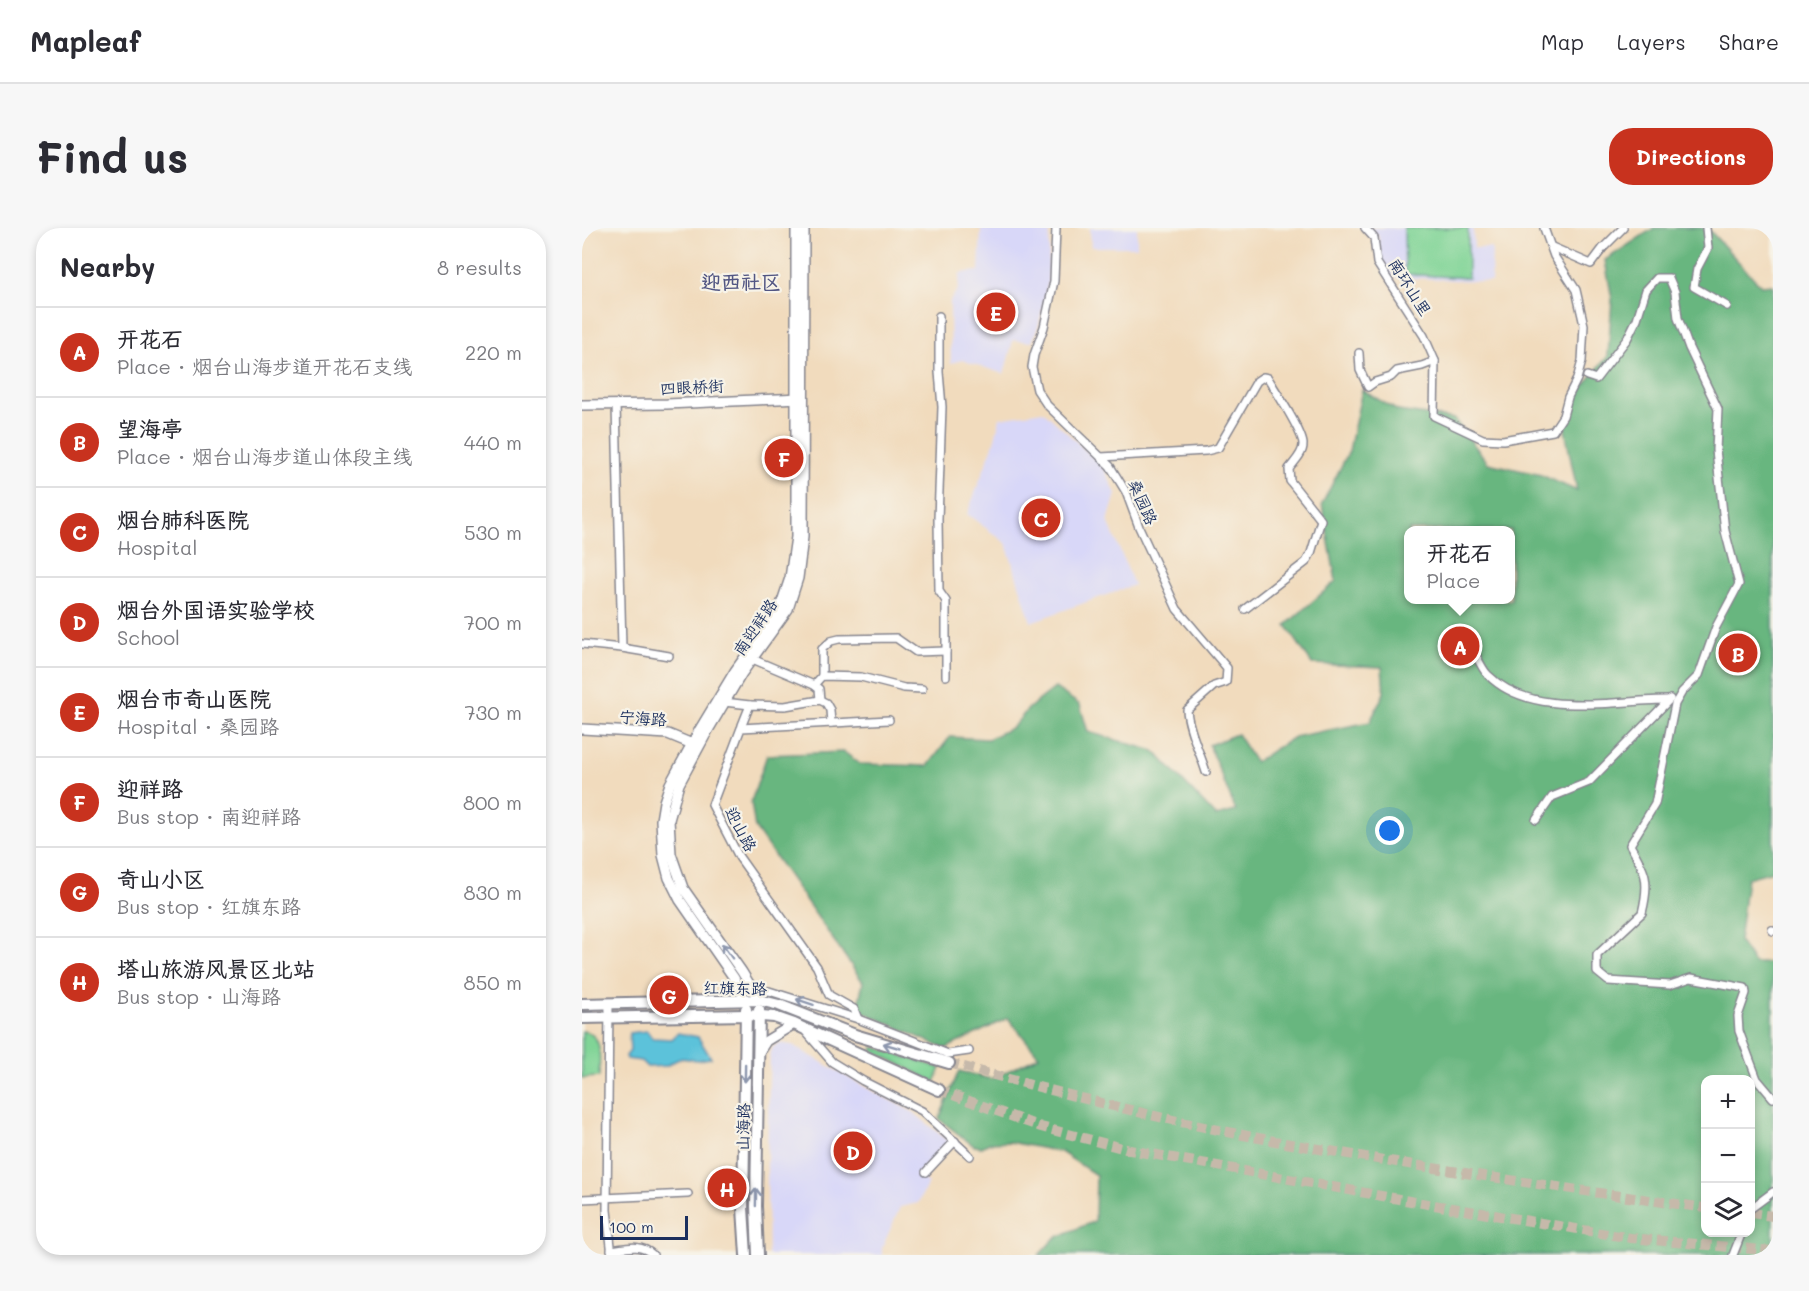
<!DOCTYPE html>
<html lang="en">
<head>
<meta charset="utf-8">
<style>
  body { margin:0; font-family:Mali,"LXGW WenKai TC",sans-serif; background:#f7f7f7; color:#2b2b33 }
  .controls { position:absolute; right:18px; bottom:18px; display:grid; overflow:hidden; border-radius:12px; box-shadow:0 3px 9px #0003 }
  .controls button { width:54px; height:54px; display:grid; place-items:center; padding:0; border:0; border-bottom:2px solid #e1e1e2; background:#fff; color:#2b2b33; font:30px sans-serif }
  .scale { position:absolute; left:18px; bottom:15px; width:88px; box-sizing:border-box; padding-left:6px; border:3px solid #1b2f5e; border-top:0; font-size:16px; line-height:21px; white-space:nowrap; color:#1b2f5e; -webkit-text-stroke:4px #f7f3e8; paint-order:stroke }
  .you { position:absolute; left:808px; top:603px; width:21px; height:21px; margin:-15px; border:4px solid #fff; border-radius:50%; background:#1a73e8; box-shadow:0 0 0 9px #1a73e833 }
  .badge { display:grid; place-items:center; width:39px; height:39px; border-radius:50%; background:#c8321e; color:#fff; font-size:20px; font-weight:700 }
  .pin { position:absolute; translate:-50% -50%; border:3px solid #fff; box-shadow:0 2px 6px #0006 }
  .popup { position:absolute; left:822px; top:298px; width:111px; height:78px; box-sizing:border-box; display:grid; place-content:center; border-radius:12px; background:#fff; filter:drop-shadow(0 2px 4px #0005); font-size:20px; white-space:nowrap; color:#7c7c81 }
  .popup b { font-size:22px; color:#2b2b33 }
  .popup::after { content:''; position:absolute; left:50%; top:100%; margin-left:-12px; border:12px solid transparent; border-top-color:#fff }
  .list { margin:0; padding:0; list-style:none }
  h2 { display:flex; justify-content:space-between; align-items:center; height:78px; margin:0; padding:0 24px; font-size:26px }
  h2 small { font-size:20px; font-weight:400; color:#7c7c81 }
  .list li { display:grid; grid-template-columns:39px 1fr auto; gap:18px; align-items:center; box-sizing:border-box; height:90px; padding:0 24px; border-top:2px solid #e1e1e2 }
  .list b { display:block; font-size:22px; white-space:nowrap }
  .list p { margin:0; font-size:20px; white-space:nowrap; color:#7c7c81 }
  .list em { font-size:20px; font-style:normal; color:#7c7c81 }
  .icon { flex:none; width:33px; height:33px; fill:none; stroke:currentColor; stroke-width:2; stroke-linecap:round; stroke-linejoin:round }
  .map { position:relative; flex:none; width:1191px; height:1027px; overflow:hidden; border-radius:24px }
  header { display:flex; align-items:center; gap:36px; box-sizing:border-box; height:84px; padding:0 30px; background:#fff; border-bottom:2px solid #e1e1e2 }
  header strong { font-size:28px }
  nav { display:flex; gap:33px; margin-inline-start:auto; font-size:21px }
  .intro { display:flex; align-items:center; justify-content:space-between; box-sizing:border-box; height:144px; padding:0 36px }
  h1 { margin:0; font-size:42px }
  .button { padding:15px 27px; border-radius:24px; background:#c8321e; color:#fff; font-size:21px; font-weight:700 }
  main { display:flex; gap:36px; padding:0 36px }
  aside { flex:1; background:#fff; border-radius:24px; box-shadow:0 3px 9px #0003 }
  .map>svg:first-child { display:block }
  .built { fill:#d8d7f8 }
  .green { fill:#80d496; stroke:#4e827a; stroke-width:1.5 }
  .forest { fill:#68b67f; stroke:#42726e; stroke-width:1.5; fill-rule:evenodd }
  .water { fill:#5cc2da; stroke:#3c789c; stroke-width:1.5 }
  .lines { fill:none; stroke-linecap:round; stroke-linejoin:round }
  .primary-tunnel { stroke:#c6b9aa; stroke-width:10; stroke-dasharray:10 5; stroke-linecap:butt }
  .street-casing { stroke:#86858e; stroke-width:10 }
  .secondary-casing { stroke:#86858e; stroke-width:12 }
  .primary-casing { stroke:#86858e; stroke-width:14 }
  .street { stroke:#fff; stroke-width:7 }
  .secondary { stroke:#fff; stroke-width:9 }
  .primary { stroke:#fff; stroke-width:10 }
  .oneway { stroke:#8d97ae }
  .labels { text-anchor:middle; stroke-width:4.5; stroke-linejoin:round; paint-order:stroke }
  .street-label { font-size:16px; fill:#1b2f5e; stroke:#f7f3e8 }
  .quarter-label { font-size:20px; font-weight:bold; fill:#525683; stroke:#f7f3e8 }
</style>
</head>
<body>
<header>
<strong>Mapleaf</strong>
<nav><a>Map</a><a>Layers</a><a>Share</a></nav>
</header>
<div class="intro"><h1>Find us</h1><a class="button">Directions</a></div>
<main>
<aside>
<h2>Nearby<small>8 results</small></h2>
<ul class="list">
<li><span class="badge">A</span><div><b>开花石</b><p>Place · 烟台山海步道开花石支线</p></div><em>220 m</em></li>
<li><span class="badge">B</span><div><b>望海亭</b><p>Place · 烟台山海步道山体段主线</p></div><em>440 m</em></li>
<li><span class="badge">C</span><div><b>烟台肺科医院</b><p>Hospital</p></div><em>530 m</em></li>
<li><span class="badge">D</span><div><b>烟台外国语实验学校</b><p>School</p></div><em>700 m</em></li>
<li><span class="badge">E</span><div><b>烟台市奇山医院</b><p>Hospital · 桑园路</p></div><em>730 m</em></li>
<li><span class="badge">F</span><div><b>迎祥路</b><p>Bus stop · 南迎祥路</p></div><em>800 m</em></li>
<li><span class="badge">G</span><div><b>奇山小区</b><p>Bus stop · 红旗东路</p></div><em>830 m</em></li>
<li><span class="badge">H</span><div><b>塔山旅游风景区北站</b><p>Bus stop · 山海路</p></div><em>850 m</em></li>
</ul>
</aside>
<div class="map">
<svg width="1191" height="1027" viewBox="0 0 1191 1027">
  <rect width="100%" height="100%" fill="#f7f3e8"/>
  <filter id="ink" filterUnits="userSpaceOnUse"><feTurbulence type="fractalNoise" baseFrequency=".0167" numOctaves="2"/><feDisplacementMap in="SourceGraphic" scale="12" xChannelSelector="R" yChannelSelector="G"/><feConvolveMatrix kernelMatrix="1 2 1 2 8 2 1 2 1" color-interpolation-filters="sRGB"/></filter>
  <filter id="wash" filterUnits="userSpaceOnUse"><feTurbulence type="fractalNoise" baseFrequency=".008" numOctaves="4" result="noise"/><feDisplacementMap in="SourceGraphic" scale="24" xChannelSelector="R" yChannelSelector="G"/><feGaussianBlur stdDeviation="1.35" result="paint"/><feColorMatrix in="noise" values="0 0 0 0 0 0 0 0 0 0 0 0 0 0 0 0 0 1.4 0 .05"/><feComposite in="paint" operator="in"/></filter>
  <g filter="url(#wash)">
    <rect width="100%" height="100%" fill="#f1dbbd"/>
    <g class="built">
      <path d="M399,0H468L466,54L457,96L450,114L431,112L422,146L380,132L369,135L368,73L376,61L378,45L397,43Z"/>
      <path d="M508,0H555V19H509Z"/>
      <path d="M788,0H891L892,20H910L909,54L810,49L799,34L796,7Z"/>
      <path d="M461,183L521,238L534,266L526,293L552,357L449,394L424,315L385,286L412,215L418,190Z"/>
      <path d="M198,815L210,817L290,863L331,884L366,913L335,947L346,955L336,975L318,979L300,1020V1027H186L185,933L188,826L191,819Z"/>
    </g>
    <g class="green">
      <path d="M822,0H886V50L823,46Z"/>
      <path d="M0,803C23,805 17,833 17,849L0,850Z"/>
      <path d="M292,819L359,840L353,854L291,823L290,821Z"/>
    </g>
    <path class="forest" d="M1072,0H1119L1128,3L1179,58L1191,57V643L1165,650L1157,713L1172,735H1191V1027H457L473,1010L513,993L514,947L479,924L428,914L407,915L400,919L392,918L357,891L377,843L409,851L457,828L426,790L363,821L279,783L277,773L281,754L173,600L169,574L185,527L262,524L278,536L346,538L368,509L406,511L431,499L447,480L473,460L498,477L506,504L572,523L634,588L654,583L627,517L655,506L673,534L712,509L788,494L802,465L800,439L730,436L704,397L754,353L740,276L767,223L780,162L816,183L872,191L906,235L959,247L995,263L983,202L993,168L1026,128L1030,71L1023,32ZM827,302H929V372H827ZM1124,852H1168V1004H1124Z"/>
    <path class="water" d="M65,803L70,810L90,811L96,805L116,809L129,830L116,832L98,830L84,838L65,839L59,833L45,831L44,828L48,823L47,805Z"/>
  </g>
  <g filter="url(#ink)">
    <g class="lines">
      <g class="primary-tunnel">
        <path d="M367,835C467,862 568,889 671,909C821,937 972,959 1124,980"/>
        <path d="M357,862L459,899L548,922L822,972L1049,1010L1191,1023"/>
        <path d="M1168,985L1191,988"/>
      </g>
      <defs>
        <g id="street">
          <path d="M474,0L472,53L462,99L452,127L450,139L455,162L465,177L528,238L544,264L557,299L595,381L645,440L644,454L632,458L605,482C606,501 618,524 624,544"/>
          <path d="M783,0L792,10L795,35L842,108L853,133L852,188L901,211L921,212L971,203L981,188L986,169L995,151L1000,133L1002,97L994,62L972,28L962,0"/>
          <path d="M1124,0L1126,20L1115,41L1112,59L1145,78"/>
          <path d="M970,19L1009,36L1021,20L1041,0"/>
          <path d="M357,88V144L360,179L356,291L357,363L364,373V448"/>
          <path d="M777,125L778,142L786,159L793,154L809,149L815,143L840,138L853,133"/>
          <path d="M1005,148L1014,151L1045,111L1055,91L1064,62L1075,50H1087L1093,64L1096,90L1107,120L1136,181L1134,222L1143,303L1157,356L1134,399L1117,447L1100,464L1093,476L1073,576L1048,617C1064,644 1068,653 1060,685L1015,727V744L1026,753L1088,757L1109,750L1163,760L1164,765L1156,788L1157,803L1175,851L1191,870"/>
          <path d="M34,177L40,420"/>
          <path d="M519,229L624,223L636,220L675,153L681,149L686,150C693,162 722,206 721,217C721,226 712,234 707,241L708,253L739,292L729,325L724,334L663,381"/>
          <path d="M0,416L40,420L87,428"/>
          <path d="M892,423C896,431 900,441 906,447C950,491 1031,472 1086,472"/>
          <path d="M168,430L232,457L237,461L238,472"/>
          <path d="M240,448V421L249,413L257,411L314,410L334,424L364,423"/>
          <path d="M232,457L240,448L279,449L322,460L340,461"/>
          <path d="M142,474L168,477"/>
          <path d="M160,497L168,477L203,478L238,472L244,475L248,482L249,495"/>
          <path d="M954,592L970,569L1007,554L1088,471"/>
          <path d="M1190,702L1191,703"/>
          <path d="M176,771V766L179,764L187,763L276,791L366,826L387,823"/>
          <path d="M27,776L25,982L30,1027"/>
          <path d="M276,791L272,781L247,767L235,739L157,629L130,577L159,500L307,492"/>
          <path d="M224,804L250,834L281,853L340,883L388,928"/>
          <path d="M344,944L373,913"/>
          <path d="M0,971L106,966"/>
          <path d="M1168,981L1191,964"/>
          <path d="M29,1022C44,1020 59,1015 71,1027"/>
          <path d="M1151,1027L1160,1004"/>
        </g>
        <g id="secondary">
          <path d="M0,177L85,176L219,170"/>
          <path d="M0,501L86,506L115,518"/>
          <path d="M177,772L160,744L101,660L89,626L87,592L97,556L125,504L160,445L206,381L216,350L221,309L222,0"/>
          <path d="M164,773L152,750L98,672L87,650L81,627L79,592L82,574L88,556L118,501L153,443L198,380L208,350L214,309V0"/>
          <path d="M177,824L184,813L212,796"/>
        </g>
        <g id="primary">
          <path d="M0,776L177,772L197,777L273,807L367,835"/>
          <path d="M0,790L165,787L192,789L212,796L357,862"/>
          <path d="M164,1027L161,980L164,781"/>
          <path d="M176,1027L174,978L177,782"/>
        </g>
      </defs>
      <use href="#street" class="street-casing"/>
      <use href="#secondary" class="secondary-casing"/>
      <use href="#primary" class="primary-casing"/>
      <use href="#street" class="street"/>
      <use href="#secondary" class="secondary"/>
      <use href="#primary" class="primary"/>
    </g>
    <defs><path id="oneway-shaft" d="M-6 0H5M1.5-3L5.5 0L1.5 3" fill="none" stroke-width="1.6" stroke-linecap="round" stroke-linejoin="round" transform="scale(1.5)"/></defs>
    <g class="oneway">
      <use href="#oneway-shaft" transform="translate(145 723) rotate(-125)"/>
      <use href="#oneway-shaft" transform="translate(223 774) rotate(-162)"/>
      <use href="#oneway-shaft" transform="translate(310 818) rotate(-164)"/>
      <use href="#oneway-shaft" transform="translate(163 845) rotate(91)"/>
      <use href="#oneway-shaft" transform="translate(174 969) rotate(-89)"/>
    </g>
  </g>
  <g class="labels">
    <g class="street-label">
      <text transform="translate(828 59) rotate(58)" y="6">南环山里</text>
      <text transform="translate(110 159) rotate(-3)" y="6">四眼桥街</text>
      <text transform="translate(561 274) rotate(66)" y="6">桑园路</text>
      <text transform="translate(173 399) rotate(-56)" y="6">南迎祥路</text>
      <text transform="translate(61 490) rotate(4)" y="6">宁海路</text>
      <text transform="translate(159 601) rotate(62)" y="6">迎山路</text>
      <text transform="translate(153 760) rotate(1)" y="6">红旗东路</text>
      <text transform="translate(161 899) rotate(-89)" y="6">山海路</text>
    </g>
    <g class="quarter-label">
      <text x="159" y="61">迎西社区</text>
    </g>
  </g>
</svg>
<div class="controls">
<button>+</button>
<button>−</button>
<button><svg class="icon" aria-label="layers" viewBox="0 0 24 24"><path d="M12 4l9 5-9 5-9-5zM3 14l9 5 9-5"/></svg></button>
</div>
<div class="scale">100 m</div>
<div class="you"></div>
<div class="pin badge" style="left:878px;top:418px">A</div>
<div class="popup"><b>开花石</b>Place</div>
<div class="pin badge" style="left:1156px;top:425px">B</div>
<div class="pin badge" style="left:459px;top:290px">C</div>
<div class="pin badge" style="left:271px;top:923px">D</div>
<div class="pin badge" style="left:414px;top:84px">E</div>
<div class="pin badge" style="left:202px;top:230px">F</div>
<div class="pin badge" style="left:87px;top:767px">G</div>
<div class="pin badge" style="left:145px;top:960px">H</div>
</div>
</main>
</body>
</html>
